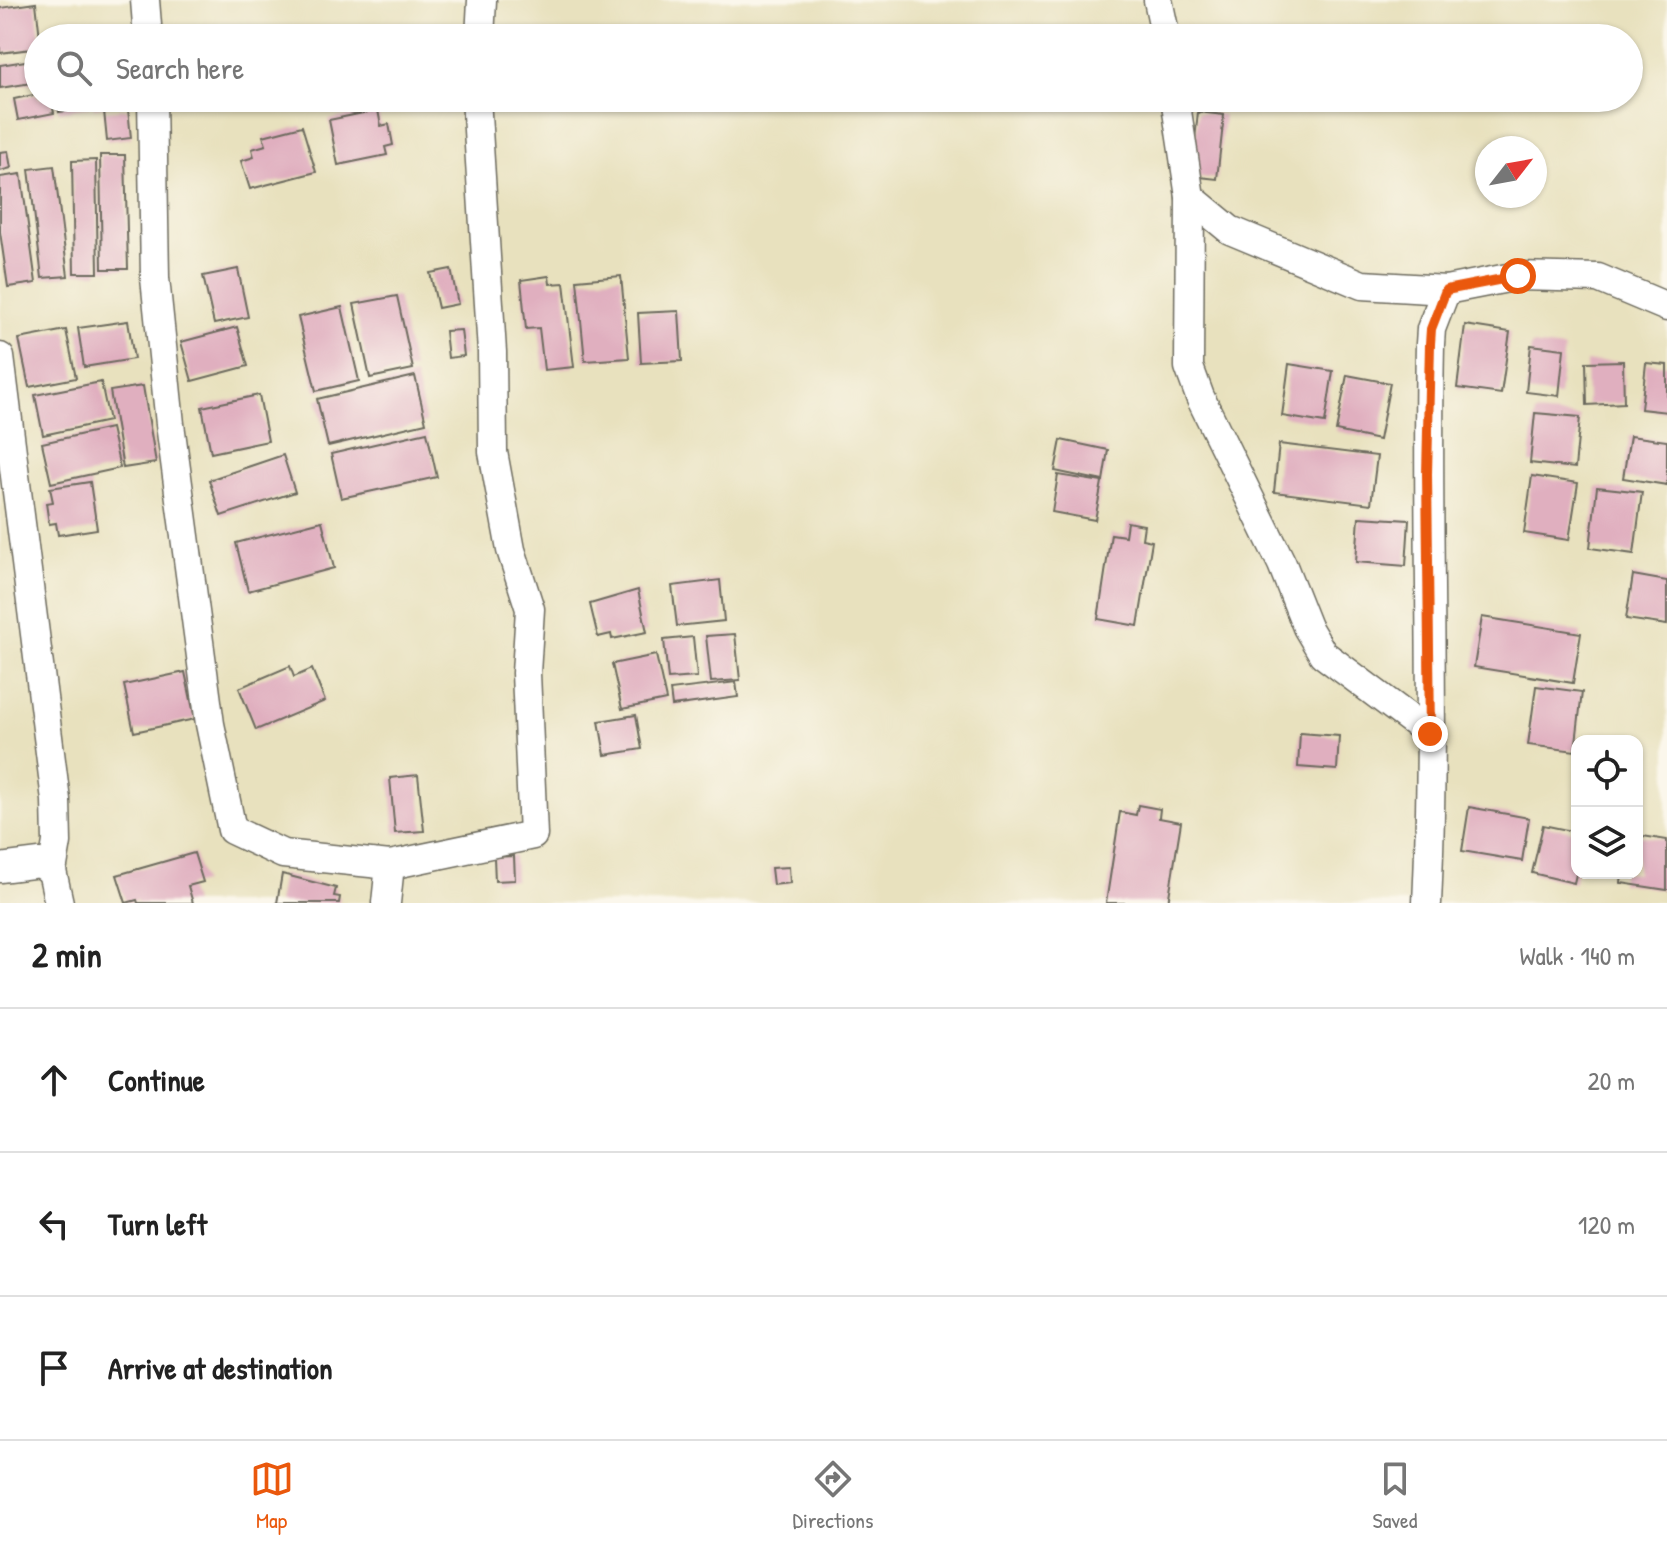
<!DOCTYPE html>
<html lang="en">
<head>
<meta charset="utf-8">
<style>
  body { margin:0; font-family:"Patrick Hand",sans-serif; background:#f2f2f2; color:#222 }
  .controls { position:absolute; right:24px; bottom:24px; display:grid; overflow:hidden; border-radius:16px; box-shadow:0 2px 6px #0004 }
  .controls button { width:72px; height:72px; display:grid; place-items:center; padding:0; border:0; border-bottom:2px solid #e0e0e0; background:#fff; color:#222; font:40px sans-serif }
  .compass { position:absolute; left:1475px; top:136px; width:72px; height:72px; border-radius:50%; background:#fff; box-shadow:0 2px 6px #0004; rotate:59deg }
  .stop { position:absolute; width:24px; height:24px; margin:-18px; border:6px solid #ea580c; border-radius:50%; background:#fff }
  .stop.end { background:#ea580c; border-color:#fff; box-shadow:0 2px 8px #0008 }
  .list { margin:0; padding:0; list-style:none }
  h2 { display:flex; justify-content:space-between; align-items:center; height:104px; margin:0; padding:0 32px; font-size:34px }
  h2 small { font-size:26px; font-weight:400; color:#767676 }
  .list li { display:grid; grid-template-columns:52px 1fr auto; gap:24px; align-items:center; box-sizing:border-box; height:144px; padding:0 32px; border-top:2px solid #e0e0e0 }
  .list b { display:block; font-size:30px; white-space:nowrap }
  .list em { font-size:26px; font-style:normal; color:#767676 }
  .icon { flex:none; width:44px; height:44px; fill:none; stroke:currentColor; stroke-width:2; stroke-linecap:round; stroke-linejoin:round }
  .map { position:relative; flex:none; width:1667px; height:903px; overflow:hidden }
  .search { position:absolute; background:#fff; box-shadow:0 2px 6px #0004; left:24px; right:24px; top:24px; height:88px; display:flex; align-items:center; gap:20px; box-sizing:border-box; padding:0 28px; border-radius:44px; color:#767676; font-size:30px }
  .sheet { height:536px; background:#fff }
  nav { display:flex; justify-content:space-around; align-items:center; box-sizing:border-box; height:112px; border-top:2px solid #e0e0e0; background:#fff; font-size:22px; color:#767676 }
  nav a { display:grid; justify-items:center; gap:4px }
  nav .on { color:#ea580c }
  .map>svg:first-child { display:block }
  .building { fill:#e0afbf }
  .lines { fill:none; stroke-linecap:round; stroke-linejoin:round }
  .minor-casing { stroke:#6d6b5e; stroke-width:31 }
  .minor { stroke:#fff; stroke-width:28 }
  .route { stroke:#ea580c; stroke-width:10 }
</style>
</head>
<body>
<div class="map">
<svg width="1667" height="903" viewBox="0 0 1667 903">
  <rect width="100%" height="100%" fill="#fbf7ec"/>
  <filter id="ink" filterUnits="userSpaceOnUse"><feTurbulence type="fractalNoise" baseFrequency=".0125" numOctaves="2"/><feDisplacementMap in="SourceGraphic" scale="16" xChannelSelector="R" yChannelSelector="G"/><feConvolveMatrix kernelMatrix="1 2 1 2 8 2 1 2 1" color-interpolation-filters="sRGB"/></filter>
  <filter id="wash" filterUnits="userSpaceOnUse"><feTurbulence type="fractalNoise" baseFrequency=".006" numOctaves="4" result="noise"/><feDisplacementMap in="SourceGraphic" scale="32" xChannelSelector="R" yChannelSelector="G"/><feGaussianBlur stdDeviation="1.8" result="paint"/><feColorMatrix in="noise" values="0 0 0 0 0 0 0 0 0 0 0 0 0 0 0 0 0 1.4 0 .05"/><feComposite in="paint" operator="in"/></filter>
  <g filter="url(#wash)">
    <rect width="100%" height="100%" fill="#e8e1be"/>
    <g id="blocks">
      <g class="building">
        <path d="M36,3L40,38H38V48L0,53V8Z"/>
        <path d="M123,30L124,38H83V36Z"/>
        <path d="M38,59V82L0,88V65Z"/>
        <path d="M38,94V98H51L54,113L18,120L14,99Z"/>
        <path d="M57,98H87L89,107L59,112Z"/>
        <path d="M92,98H127L128,102L94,108Z"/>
        <path d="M128,109L131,138L107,141L104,111Z"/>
        <path d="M378,110L381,126L389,124L393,145L385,147L387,155L338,165L329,120Z"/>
        <path d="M1198,112L1224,115L1217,179L1191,176Z"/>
        <path d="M302,126L316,172L250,189L241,161L254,157L252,149L266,145L263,136Z"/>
        <path d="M8,151L11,168L0,171V152Z"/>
        <path d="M100,155H125L128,269H102Z"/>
        <path d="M96,160L98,273H74L72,161Z"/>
        <path d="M54,166L68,276L42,278L29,169Z"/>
        <path d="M21,174L36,283L8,287L0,232V177Z"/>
        <path d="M238,269L248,317L214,324L203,276Z"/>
        <path d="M451,269L458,304L438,308L430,273Z"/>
        <path d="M549,276L550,284L564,283L574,367L544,370L539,328L526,329L521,280Z"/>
        <path d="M621,276L629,358L585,361L577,280Z"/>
        <path d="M397,296L413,369L370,378L354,304Z"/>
        <path d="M342,307L359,381L316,391L298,317Z"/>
        <path d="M679,311L682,361L641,363L638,313Z"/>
        <path d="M128,321L134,359L84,367L78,328Z"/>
        <path d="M1465,325L1510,332L1501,394L1457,388Z"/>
        <path d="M237,327L248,366L192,381L181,342Z"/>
        <path d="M66,330L76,378L29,387L19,339Z"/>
        <path d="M461,330L464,356L448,358L445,331Z"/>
        <path d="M1531,345L1564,349L1559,396L1526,392Z"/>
        <path d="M1623,361L1624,403L1587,405L1586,362Z"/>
        <path d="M1646,363L1667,365V412L1641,409Z"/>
        <path d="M1289,364L1333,371L1325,423L1282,416Z"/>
        <path d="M1347,375L1390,383L1379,440L1336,431Z"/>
        <path d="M415,376L426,423L328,446L317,399Z"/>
        <path d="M101,382L109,421L43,435L35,395Z"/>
        <path d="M143,386L156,463L123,468L110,391Z"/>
        <path d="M259,395L268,441L211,453L202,407Z"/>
        <path d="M1535,413L1580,417L1575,468L1530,463Z"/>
        <path d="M111,428L120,468L51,483L42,443Z"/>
        <path d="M427,432L437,477L341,498L331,454Z"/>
        <path d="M1630,436L1667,441V485L1623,478Z"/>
        <path d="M1061,440L1108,450L1103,481L1055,471Z"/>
        <path d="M1279,444L1377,456L1371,504L1274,492Z"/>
        <path d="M283,455L295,492L221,516L209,480Z"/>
        <path d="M1058,475L1102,482L1095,520L1052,512Z"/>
        <path d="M1532,476L1578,483L1569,540L1524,533Z"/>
        <path d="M90,482L97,529L58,535L56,523L49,524L46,503L53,502L50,488Z"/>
        <path d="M1597,487L1642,492L1634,554L1590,548Z"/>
        <path d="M1359,517L1409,520L1406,566L1356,562Z"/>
        <path d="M322,521L334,568L248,591L236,543Z"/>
        <path d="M1127,522L1144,525L1142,539L1152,541L1138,626L1098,619L1111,534L1125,536Z"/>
        <path d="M1633,575L1667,581V625L1626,619Z"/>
        <path d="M720,580L724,621L677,626L672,586Z"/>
        <path d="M638,590L647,632L612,639L611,634L598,637L590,604Z"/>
        <path d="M1482,617L1581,633L1573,683L1474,667Z"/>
        <path d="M735,634L740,680L711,682L706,636Z"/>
        <path d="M693,637L697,677L668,679L664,640Z"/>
        <path d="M656,655L666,700L622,709L612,664Z"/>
        <path d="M290,666L294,677L312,669L325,701L256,730L239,688Z"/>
        <path d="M185,672L195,719L134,732L124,685Z"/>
        <path d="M736,682L738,697L672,706L670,690Z"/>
        <path d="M1536,686L1582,692L1575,751L1528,745Z"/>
        <path d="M636,715L642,749L605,755L599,721Z"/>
        <path d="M1300,733L1339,736L1337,770L1298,767Z"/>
        <path d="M418,775L424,831L395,833L390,778Z"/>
        <path d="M1138,805L1160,809L1159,818L1181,822L1168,903H1106L1120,812L1136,815Z"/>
        <path d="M1469,807L1529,818L1522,861L1462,851Z"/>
        <path d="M1543,825L1577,832V870L1574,883L1532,873Z"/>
        <path d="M1637,835L1667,840V890L1621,883L1622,873H1637Z"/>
        <path d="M194,853L203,882L188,886L193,903H138L137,900L126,903L117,875Z"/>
        <path d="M514,856L515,880L495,881L494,857Z"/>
        <path d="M789,867L790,883L773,885L771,868Z"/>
        <path d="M282,874L336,888L334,896L340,897L339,903H277Z"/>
      </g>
    </g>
  </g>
  <g filter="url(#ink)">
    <use href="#blocks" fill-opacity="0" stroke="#6d6b5e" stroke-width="2"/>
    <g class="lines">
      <defs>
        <g id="minor">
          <path d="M145,0L148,38"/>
          <path d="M1158,0L1166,38"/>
          <path d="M480,38L482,0"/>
          <path d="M152,98L155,278L170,424L210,724L232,830L283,854L390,865"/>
          <path d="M1175,98L1190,197L1189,367L1200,397L1282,564L1307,627L1323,654L1430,734"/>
          <path d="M1190,197L1230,230L1362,285L1446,290L1518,276L1598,278L1667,307"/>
          <path d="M0,357L56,800L57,842L52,871L59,903"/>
          <path d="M0,868L40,863L52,871"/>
          <path d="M386,903L390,865L533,835L526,673L530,609L511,550L493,452L492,352L476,98"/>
          <path d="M1427,903C1436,717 1426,531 1430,344L1431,329L1446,290"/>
        </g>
      </defs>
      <use href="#minor" class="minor-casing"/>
      <use href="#minor" class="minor"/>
    </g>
  </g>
  <g class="lines" filter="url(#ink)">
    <path class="route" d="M1430,734L1427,474L1430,344L1431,329L1446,290L1518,276"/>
  </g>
</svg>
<div class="controls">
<button><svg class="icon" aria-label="locate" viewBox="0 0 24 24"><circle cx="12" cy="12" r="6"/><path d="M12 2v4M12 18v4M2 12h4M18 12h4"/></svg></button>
<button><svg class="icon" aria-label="layers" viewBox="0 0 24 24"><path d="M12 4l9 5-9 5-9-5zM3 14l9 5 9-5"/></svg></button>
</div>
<svg class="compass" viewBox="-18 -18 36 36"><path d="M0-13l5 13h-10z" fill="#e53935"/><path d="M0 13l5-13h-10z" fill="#767676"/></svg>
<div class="stop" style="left:1518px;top:276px"></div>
<div class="stop end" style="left:1430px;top:734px"></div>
<div class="search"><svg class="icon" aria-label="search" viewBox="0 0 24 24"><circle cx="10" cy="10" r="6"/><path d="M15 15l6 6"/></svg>Search here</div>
</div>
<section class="sheet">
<h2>2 min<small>Walk · 140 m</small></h2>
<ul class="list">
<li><svg class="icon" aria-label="ahead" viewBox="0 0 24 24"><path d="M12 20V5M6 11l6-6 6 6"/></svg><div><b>Continue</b></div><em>20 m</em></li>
<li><svg class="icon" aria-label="left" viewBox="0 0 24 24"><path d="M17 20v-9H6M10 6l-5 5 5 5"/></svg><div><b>Turn left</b></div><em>120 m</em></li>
<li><svg class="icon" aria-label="arrive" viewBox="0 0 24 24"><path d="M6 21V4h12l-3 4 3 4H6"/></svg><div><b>Arrive at destination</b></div></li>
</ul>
</section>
<nav>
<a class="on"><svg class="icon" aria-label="map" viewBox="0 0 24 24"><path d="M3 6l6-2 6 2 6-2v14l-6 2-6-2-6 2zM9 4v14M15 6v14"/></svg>Map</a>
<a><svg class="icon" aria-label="directions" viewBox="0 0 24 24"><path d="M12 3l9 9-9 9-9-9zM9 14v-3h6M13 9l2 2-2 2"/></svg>Directions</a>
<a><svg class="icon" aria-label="saved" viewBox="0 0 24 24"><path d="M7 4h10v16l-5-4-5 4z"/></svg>Saved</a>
</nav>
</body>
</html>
